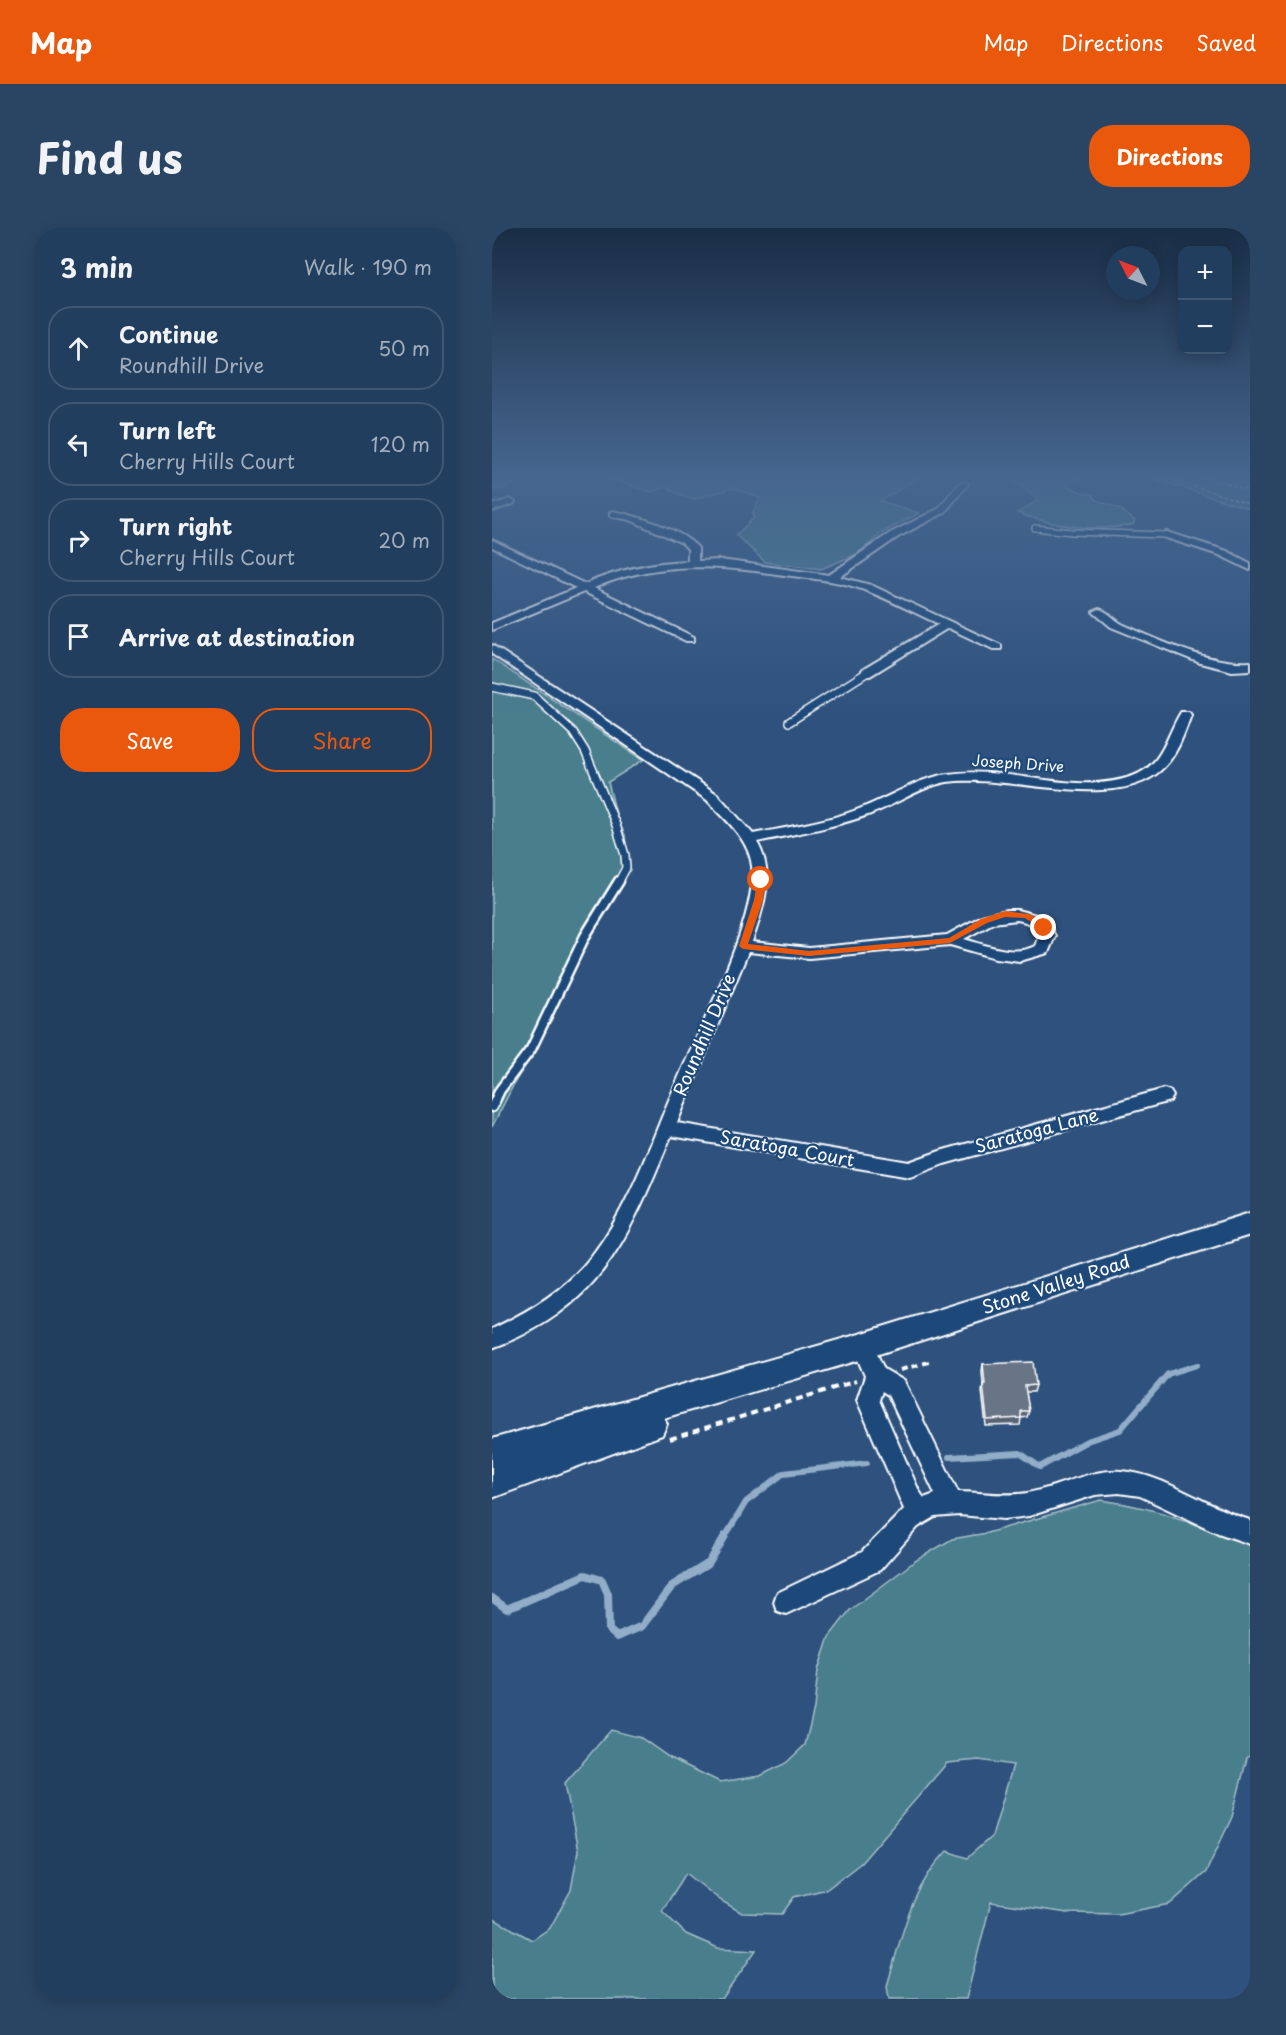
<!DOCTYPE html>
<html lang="en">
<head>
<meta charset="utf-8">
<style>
  body { margin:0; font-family:"Playpen Sans",sans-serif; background:#2a4564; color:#f1f3f6 }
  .controls { position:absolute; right:18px; top:18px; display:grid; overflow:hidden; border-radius:12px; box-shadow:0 3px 15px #0003 }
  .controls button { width:54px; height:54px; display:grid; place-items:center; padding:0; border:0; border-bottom:2px solid #3f5773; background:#223e5e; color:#f1f3f6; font:30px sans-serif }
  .compass { position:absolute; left:614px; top:18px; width:54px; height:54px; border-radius:50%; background:#223e5e; box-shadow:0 3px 15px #0003; rotate:312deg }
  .stop { position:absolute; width:18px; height:18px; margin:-14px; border:4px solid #ea580c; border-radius:50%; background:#fff }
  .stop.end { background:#ea580c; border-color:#fff; box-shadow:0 2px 6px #0008 }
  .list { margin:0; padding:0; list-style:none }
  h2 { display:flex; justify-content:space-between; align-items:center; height:78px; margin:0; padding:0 24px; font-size:26px }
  h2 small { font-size:20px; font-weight:400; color:#a2aebc }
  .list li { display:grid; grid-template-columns:39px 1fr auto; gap:18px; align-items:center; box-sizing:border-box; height:84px; margin:0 12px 12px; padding:0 12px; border:2px solid #3f5773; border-radius:24px }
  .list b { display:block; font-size:22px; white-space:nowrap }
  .list p { margin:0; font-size:20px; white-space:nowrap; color:#a2aebc }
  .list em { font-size:20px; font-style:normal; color:#a2aebc }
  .actions { display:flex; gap:12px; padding:18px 24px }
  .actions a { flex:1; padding:14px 0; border:2px solid #ea580c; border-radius:24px; text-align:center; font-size:21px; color:#ea580c }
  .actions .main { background:#ea580c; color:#fff }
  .icon { flex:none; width:33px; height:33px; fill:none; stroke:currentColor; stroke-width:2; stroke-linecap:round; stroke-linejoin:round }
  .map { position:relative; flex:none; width:758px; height:1771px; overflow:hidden; border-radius:24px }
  header { display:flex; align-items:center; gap:36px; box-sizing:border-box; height:84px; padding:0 30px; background:#ea580c; color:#fff }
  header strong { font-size:28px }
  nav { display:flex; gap:33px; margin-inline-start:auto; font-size:21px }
  .intro { display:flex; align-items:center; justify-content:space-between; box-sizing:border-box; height:144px; padding:0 36px }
  h1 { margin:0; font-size:42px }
  .button { padding:15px 27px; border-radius:24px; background:#ea580c; color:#fff; font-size:21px; font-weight:700 }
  main { display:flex; gap:36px; padding:0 36px }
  aside { flex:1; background:#223e5e; border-radius:24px; box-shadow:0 3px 15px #0003 }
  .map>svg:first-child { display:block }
  .green { fill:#487e8c; stroke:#a4bec6; stroke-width:1.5 }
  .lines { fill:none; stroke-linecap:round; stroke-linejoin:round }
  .stream-far1 { stroke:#91adc8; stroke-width:6 }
  .stream { stroke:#91adc8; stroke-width:8 }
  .lane-far2-casing { stroke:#fff; stroke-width:8 }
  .lane-far1-casing { stroke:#fff; stroke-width:10 }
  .lane-casing { stroke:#fff; stroke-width:13 }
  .street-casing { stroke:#fff; stroke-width:4 }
  .secondary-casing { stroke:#fff; stroke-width:4 }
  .path-far1 { stroke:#fff; stroke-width:1.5; stroke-dasharray:4 2; stroke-linecap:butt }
  .path { stroke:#fff; stroke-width:4; stroke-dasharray:7 5; stroke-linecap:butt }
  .lane-far2 { stroke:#1f4a7a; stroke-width:5 }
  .lane-far1 { stroke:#1f4a7a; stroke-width:7 }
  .lane { stroke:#1f4a7a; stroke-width:8 }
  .street { fill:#1f4a7a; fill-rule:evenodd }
  .secondary { fill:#1f4a7a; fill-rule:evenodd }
  .wall { fill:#596474; stroke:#fff; stroke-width:1.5 }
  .building { fill:#687487; stroke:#fff; stroke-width:1.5 }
  .route { fill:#ea580c }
  .labels { text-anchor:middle; stroke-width:4.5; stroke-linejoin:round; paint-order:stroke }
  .far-street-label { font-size:15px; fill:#fff; stroke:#1f4a7a }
  .street-label { font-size:18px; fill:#fff; stroke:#1f4a7a }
</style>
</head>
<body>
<header>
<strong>Map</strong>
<nav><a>Map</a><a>Directions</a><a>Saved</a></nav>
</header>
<div class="intro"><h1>Find us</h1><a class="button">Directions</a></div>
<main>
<aside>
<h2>3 min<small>Walk · 190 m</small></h2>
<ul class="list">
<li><svg class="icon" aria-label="ahead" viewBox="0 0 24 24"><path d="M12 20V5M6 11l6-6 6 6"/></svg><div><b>Continue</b><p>Roundhill Drive</p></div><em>50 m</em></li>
<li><svg class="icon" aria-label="left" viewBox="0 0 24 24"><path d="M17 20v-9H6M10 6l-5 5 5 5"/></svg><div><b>Turn left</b><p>Cherry Hills Court</p></div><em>120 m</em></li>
<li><svg class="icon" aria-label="right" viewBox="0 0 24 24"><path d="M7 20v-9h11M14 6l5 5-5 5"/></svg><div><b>Turn right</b><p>Cherry Hills Court</p></div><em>20 m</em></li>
<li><svg class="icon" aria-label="arrive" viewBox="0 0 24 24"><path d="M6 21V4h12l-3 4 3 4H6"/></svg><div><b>Arrive at destination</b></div></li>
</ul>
<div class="actions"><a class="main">Save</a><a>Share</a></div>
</aside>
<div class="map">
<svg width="758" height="1771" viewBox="0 0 758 1771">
  <rect width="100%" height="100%" fill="#2e527d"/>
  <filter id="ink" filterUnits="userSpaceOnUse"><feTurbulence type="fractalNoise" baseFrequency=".0167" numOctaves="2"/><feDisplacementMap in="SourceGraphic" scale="12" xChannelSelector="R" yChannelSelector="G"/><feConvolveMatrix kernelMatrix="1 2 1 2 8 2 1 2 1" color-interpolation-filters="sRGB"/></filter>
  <g filter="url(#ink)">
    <g class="green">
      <path d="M0,244H37C24,253 18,262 0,262Z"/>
      <path d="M95,244H437L388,273L427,285L390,305L365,326L329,341L273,334L244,307L262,290L261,284L268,270L241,260L202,271L184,265L175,259L159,264Z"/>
      <path d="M530,244H595L574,257L591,265L600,266L604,272L628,281L643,293L641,297C602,304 562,298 525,285L547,272L516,249Z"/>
      <path d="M640,244H758V281Z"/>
      <path d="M0,431L151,532L116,554L125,590L133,607L136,645L86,724L49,811L23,854L0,899Z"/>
      <path d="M609,1272C638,1276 664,1282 692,1292C714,1300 735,1310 758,1316V1527L755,1530L740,1589L714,1644L678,1676L626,1686L576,1685L499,1674L474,1771H397L395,1758C410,1708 418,1661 455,1623L475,1630L500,1608L521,1537L487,1532L455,1535L369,1635L335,1661L302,1669L290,1686L250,1685L228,1672L194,1645L170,1683L194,1706L226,1720L264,1722L230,1771H0V1690L40,1712L58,1700L79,1662L86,1623L73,1555L119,1502L149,1510L178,1530L228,1554L268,1548L294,1535L313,1517L322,1480L326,1442L337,1409L358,1382L423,1333L460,1311L495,1305Z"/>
    </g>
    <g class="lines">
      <g class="stream-far1">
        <path d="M457,1229L528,1225L548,1239L595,1213L628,1202L676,1146L705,1137"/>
        <path d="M233,1309L254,1274L292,1245L375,1235"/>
      </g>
      <path class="stream" d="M0,1370L15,1381L93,1347L110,1352L116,1366L117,1402L125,1409L150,1398L180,1358L217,1335L233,1308"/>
      <defs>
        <path id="lane-far2" d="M543,300L580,304L675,307"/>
        <g id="lane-far1">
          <path d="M0,459L42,468L81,504L93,523L124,597L133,627L134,640L126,655"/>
          <path d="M297,494L374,445"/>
        </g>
        <path id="lane" d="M0,879L8,862L39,821L93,708L127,653"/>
        <g id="street">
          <path d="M468,254L476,256L452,285L406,309L348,349L379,357L509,417V421H501L456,400L378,448H370V442L447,396C422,385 397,371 372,362C349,353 324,351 300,348C229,338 169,331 102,360L202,409V413H194L92,364L0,402V395L84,360L0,319V312L93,356C125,342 161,334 196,333V321L190,315L138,292L118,288V284L121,283C145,288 190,301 206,320V333L229,332L337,347L398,305L446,281Z"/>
          <path d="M18,271L23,274L21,276L0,283V277Z"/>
          <path d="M675,304L735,323L758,335V342L727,327L671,309V305Z"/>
          <path d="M607,381C616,383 622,392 630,396C666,412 719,437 758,434V442L740,443L708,435L619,399L601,384Z"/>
          <path d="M0,417L225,566L261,606C296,599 333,594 367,581C397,570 423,551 456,546C516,537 582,569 641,548C671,537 674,508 689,484H697L699,487C692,506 685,528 669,542C622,585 515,545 455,554C427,559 402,578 376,587C340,600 302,606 265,614C284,646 271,681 260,714L317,720L455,707L490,688L515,682H525L548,688L556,695L563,708L556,725L528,733L504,730L458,717L317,730L256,724L185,895L417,934L448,923L672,861L678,863L681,868L678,873L452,936L418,949L179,908C137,1008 110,1080 0,1120V1101C39,1082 75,1061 101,1026C140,975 160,909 186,851C207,801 266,690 260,638C257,611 233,591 215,572L0,426ZM525,692C536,694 543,697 547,708L543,718C522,729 494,717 472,711L501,695Z"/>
          <path d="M371,1108L378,1111L392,1141L412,1153L466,1264C489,1264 511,1269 535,1265C567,1260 596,1241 629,1243C673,1246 715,1280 758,1292V1316L726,1305L648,1268L627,1265L603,1267L537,1288L512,1291L467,1287L443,1289L426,1299L388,1342L294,1386L285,1383L282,1374L285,1365L370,1324L412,1281L365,1172L373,1148L360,1118L364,1111ZM390,1163L396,1167L443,1266L432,1270L427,1263L387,1172Z"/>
        </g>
        <path id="secondary" d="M758,985V1007L371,1131L172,1190L175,1196L170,1207L0,1270V1211L371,1105Z"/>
      </defs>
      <use href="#lane-far2" class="lane-far2-casing"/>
      <use href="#lane-far1" class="lane-far1-casing"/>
      <use href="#lane" class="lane-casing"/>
      <use href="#street" class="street-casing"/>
      <use href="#secondary" class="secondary-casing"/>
      <g class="path-far1">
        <path d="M655,244L758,276"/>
        <path d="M700,244L758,263"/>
      </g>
      <g class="path">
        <path d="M408,1142L437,1134"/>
        <path d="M178,1211L364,1153"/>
      </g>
      <use href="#lane-far2" class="lane-far2"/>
      <use href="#lane-far1" class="lane-far1"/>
      <use href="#lane" class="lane"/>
      <use href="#street" class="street"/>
      <use href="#secondary" class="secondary"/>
    </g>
    <path class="wall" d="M491,1136L544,1157L542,1164H534L537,1183L535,1189L529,1190L528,1197L494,1198L490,1163L491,1156L490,1143Z"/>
    <path class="building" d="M541,1134L544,1157L533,1158L537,1183H529V1190L495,1192L491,1156H493L491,1136Z"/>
  </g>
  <linearGradient id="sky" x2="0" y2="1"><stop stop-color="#192d45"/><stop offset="0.5" stop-color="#46668f"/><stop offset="1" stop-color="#46668f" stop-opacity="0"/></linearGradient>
  <rect width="758" height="492" fill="url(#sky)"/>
  <path class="route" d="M266,650L273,652L271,672L256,716L317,723L457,710L489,691L513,683L537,686L547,690L557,700L552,703L533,690L513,689L495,695L458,715L317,728L251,721L247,718L262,672Z"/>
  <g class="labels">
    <g class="far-street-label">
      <text transform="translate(526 536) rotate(4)" y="5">Joseph Drive</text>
    </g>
    <g class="street-label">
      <text transform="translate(213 807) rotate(-67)" y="6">Roundhill Drive</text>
      <text transform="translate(545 903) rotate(-15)" y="6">Saratoga Lane</text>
      <text transform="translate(295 921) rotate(10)" y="6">Saratoga Court</text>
      <text transform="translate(564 1057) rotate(-18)" y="6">Stone Valley Road</text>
    </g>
  </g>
</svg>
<div class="controls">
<button>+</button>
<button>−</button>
</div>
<svg class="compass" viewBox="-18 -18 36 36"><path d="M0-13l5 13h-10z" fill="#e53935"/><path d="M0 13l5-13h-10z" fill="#a2aebc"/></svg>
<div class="stop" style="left:269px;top:652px"></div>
<div class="stop end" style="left:552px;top:700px"></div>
</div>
</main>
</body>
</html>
